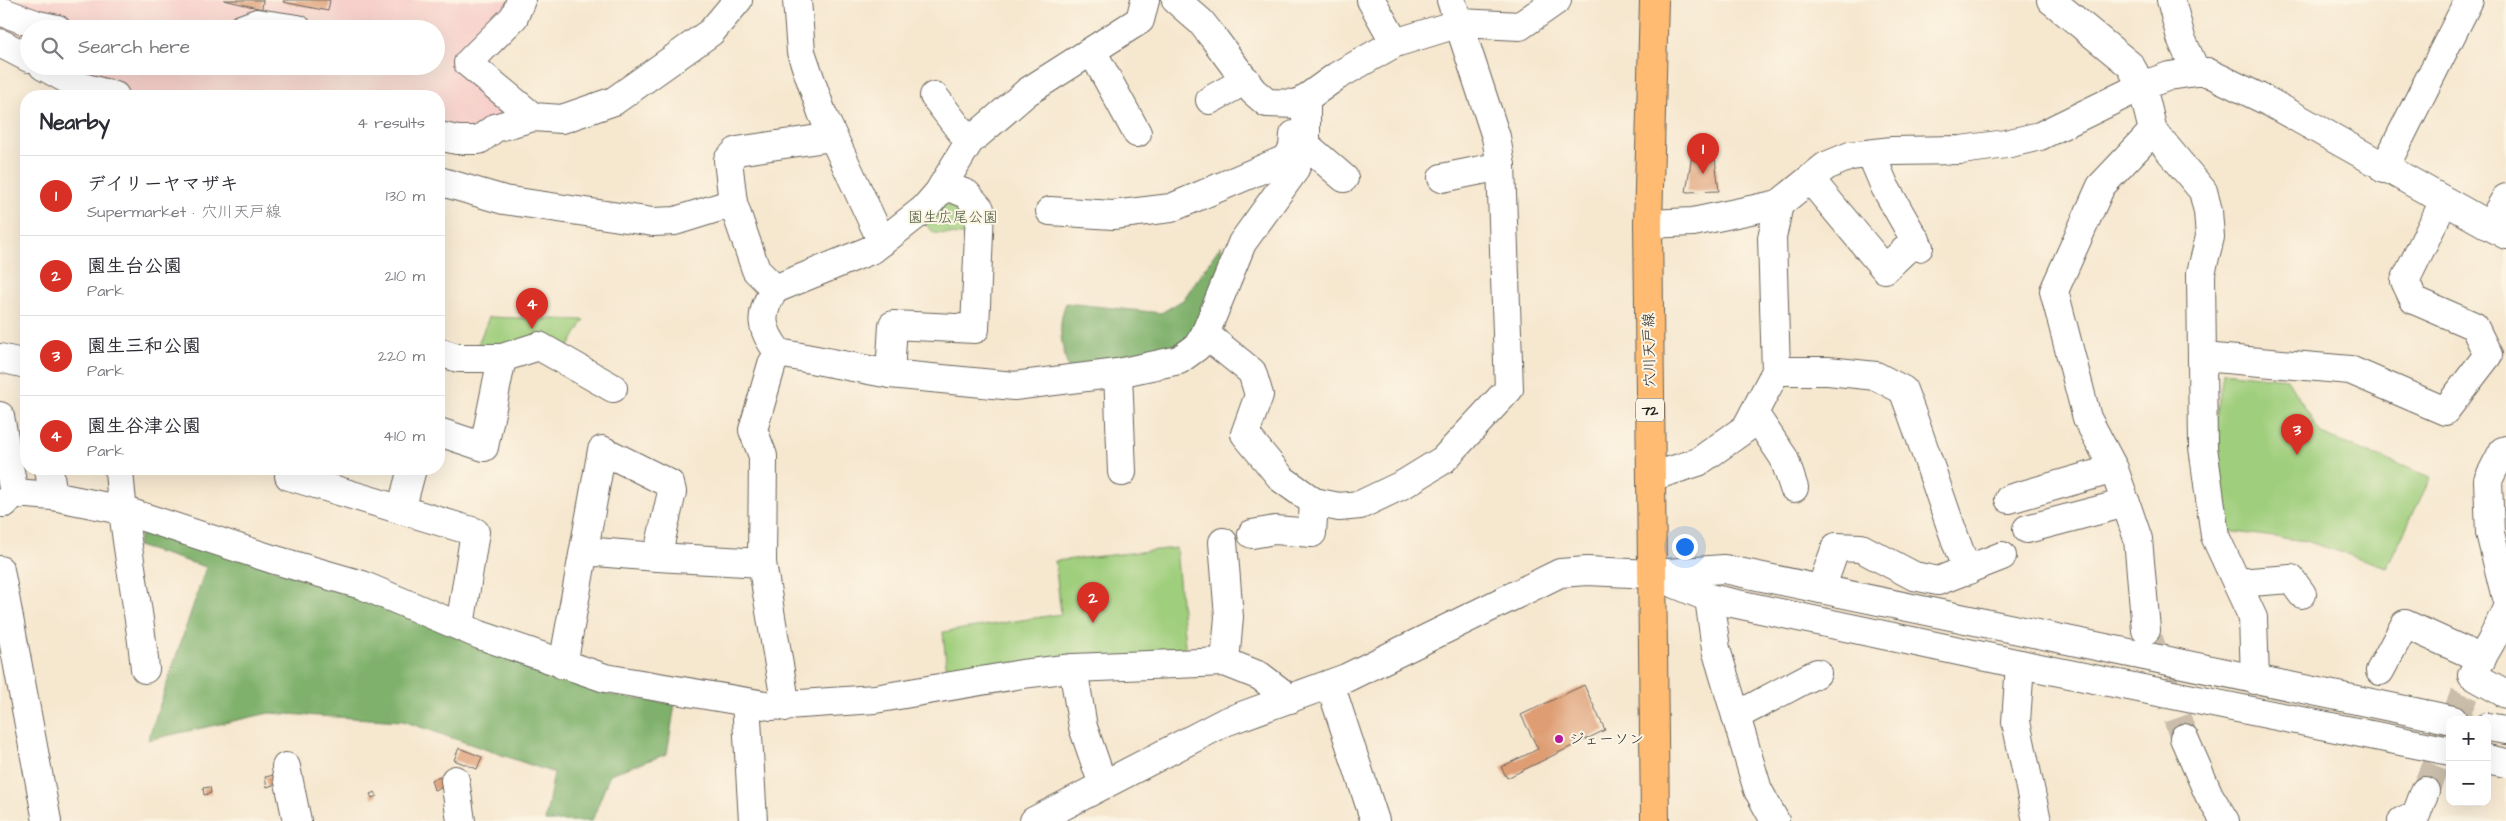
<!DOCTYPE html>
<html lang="en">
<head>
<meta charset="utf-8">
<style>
  body { margin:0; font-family:"Architects Daughter","Klee One",sans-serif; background:#f7f7f7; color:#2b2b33 }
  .controls { position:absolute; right:15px; bottom:15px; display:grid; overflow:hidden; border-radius:10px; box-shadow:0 5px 20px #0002 }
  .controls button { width:45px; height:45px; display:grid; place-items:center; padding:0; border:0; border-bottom:1px solid #e1e1e2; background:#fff; color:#2b2b33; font:25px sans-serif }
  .you { position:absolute; left:1684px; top:546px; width:18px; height:18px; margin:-12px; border:4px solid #fff; border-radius:50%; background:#1a73e8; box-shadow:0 0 0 8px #1a73e833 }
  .badge { display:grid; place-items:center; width:32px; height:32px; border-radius:50%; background:#d93025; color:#fff; font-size:16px; font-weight:700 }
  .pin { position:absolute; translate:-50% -41px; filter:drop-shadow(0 1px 2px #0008) }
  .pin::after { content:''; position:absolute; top:26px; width:18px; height:15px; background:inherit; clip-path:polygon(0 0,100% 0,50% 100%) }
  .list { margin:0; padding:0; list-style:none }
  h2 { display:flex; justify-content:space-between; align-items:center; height:65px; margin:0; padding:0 20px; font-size:21px }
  h2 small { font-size:16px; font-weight:400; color:#7c7c81 }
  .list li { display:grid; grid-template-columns:32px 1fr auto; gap:15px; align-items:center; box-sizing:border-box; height:80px; padding:0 20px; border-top:1px solid #e1e1e2 }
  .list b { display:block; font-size:19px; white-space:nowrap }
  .list p { margin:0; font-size:16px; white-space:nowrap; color:#7c7c81 }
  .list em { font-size:16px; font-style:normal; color:#7c7c81 }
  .icon { flex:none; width:28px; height:28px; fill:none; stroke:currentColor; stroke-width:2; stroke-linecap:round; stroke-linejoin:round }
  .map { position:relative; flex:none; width:2506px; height:821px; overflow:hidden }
  .search { position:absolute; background:#fff; box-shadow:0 5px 20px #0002; left:20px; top:20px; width:425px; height:55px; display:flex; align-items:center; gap:12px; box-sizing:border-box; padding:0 18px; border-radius:28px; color:#7c7c81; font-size:19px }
  .panel { position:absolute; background:#fff; box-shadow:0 5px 20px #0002; left:20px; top:90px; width:425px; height:385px; border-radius:20px }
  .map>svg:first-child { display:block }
  .built { fill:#f7d0cb }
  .green { fill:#9fce7c; stroke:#5e754c }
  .forest { fill:#7fb16c; stroke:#4e6644 }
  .building { fill:#de9d73 }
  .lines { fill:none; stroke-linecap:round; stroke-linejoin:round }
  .minor-tunnel { stroke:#cabeab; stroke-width:28; stroke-dasharray:28 14; stroke-linecap:butt }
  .minor-casing { stroke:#68635b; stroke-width:30 }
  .major-casing { stroke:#68635b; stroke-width:30 }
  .minor { stroke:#fff; stroke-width:28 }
  .major { stroke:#febb71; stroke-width:28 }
  .poi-dot { fill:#b5179e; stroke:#fcf5e5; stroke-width:2 }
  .labels { text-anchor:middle; stroke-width:4; stroke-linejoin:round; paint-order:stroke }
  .shield { fill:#fcf5e5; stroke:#5f5d58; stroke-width:1 }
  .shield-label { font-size:14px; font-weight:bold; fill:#1c1c1c }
  .park-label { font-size:15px; fill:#4a5a3e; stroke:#fcf5e5 }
  .street-label { font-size:15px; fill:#1c1c1c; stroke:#fcf5e5 }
  .poi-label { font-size:15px; fill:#1c1c1c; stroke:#fcf5e5; text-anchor:start }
</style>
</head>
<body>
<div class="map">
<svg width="2506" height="821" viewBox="0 0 2506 821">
  <rect width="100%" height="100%" fill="#fcf5e5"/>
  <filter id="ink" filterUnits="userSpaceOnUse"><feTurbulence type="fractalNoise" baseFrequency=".02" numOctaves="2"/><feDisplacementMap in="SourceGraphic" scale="10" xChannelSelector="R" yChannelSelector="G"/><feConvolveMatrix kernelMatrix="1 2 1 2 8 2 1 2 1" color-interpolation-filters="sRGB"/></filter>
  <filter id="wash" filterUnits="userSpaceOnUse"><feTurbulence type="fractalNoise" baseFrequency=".0096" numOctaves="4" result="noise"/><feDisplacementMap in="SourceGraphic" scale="20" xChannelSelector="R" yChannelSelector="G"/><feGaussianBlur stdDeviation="1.12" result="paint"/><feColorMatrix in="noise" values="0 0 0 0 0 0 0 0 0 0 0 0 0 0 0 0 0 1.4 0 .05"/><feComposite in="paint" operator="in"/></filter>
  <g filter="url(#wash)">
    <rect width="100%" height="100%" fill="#f6e7cf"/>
    <path class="built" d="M0,0H515L463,65L521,115L473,134L439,130V96H138L79,78L59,66H436V29H29V48L0,31Z"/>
    <g class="green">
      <path d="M949,197L966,205L973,236L934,233L925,224Z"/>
      <path d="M489,317L584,320L566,352L476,349Z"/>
      <path d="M2223,372L2287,379L2321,434L2431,477L2387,567L2306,541L2227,531L2214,433Z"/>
      <path d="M1176,548L1186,655L948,683L943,632L1061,614L1055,561Z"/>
    </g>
    <g class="forest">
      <path d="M1221,245L1223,260L1194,332L1164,355L1069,372C1062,346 1056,328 1066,303L1161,313L1183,300Z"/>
      <path d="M142,531L240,557L443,628L610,695L675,704L667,754L610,774L592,821H545L554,773L403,721L269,713L148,740L206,567L137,546Z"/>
    </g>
    <g id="blocks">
      <g class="building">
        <path d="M224,0H263L262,9Z"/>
        <path d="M284,0H330L328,11L283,2Z"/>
        <path d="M1692,155L1715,158L1719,191L1686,192Z"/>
        <path d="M1584,685L1605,730L1507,778L1501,767L1538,749L1521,715Z"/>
        <path d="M459,748L482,757L477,769L454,760Z"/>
        <path d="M274,775L276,784L267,787L265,777Z"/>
        <path d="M441,777L444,787L434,790L431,780Z"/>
        <path d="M210,787L211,793L204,795L203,788Z"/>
        <path d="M375,792L377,796L372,798L370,794Z"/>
      </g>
    </g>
  </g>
  <g filter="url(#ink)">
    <use href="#blocks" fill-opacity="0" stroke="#68635b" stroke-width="1"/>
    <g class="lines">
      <g class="minor-tunnel">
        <path d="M2149,639L2184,738"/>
        <path d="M2454,720L2472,675"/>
        <path d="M2425,791L2450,730"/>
      </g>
      <defs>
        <g id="minor">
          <path d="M521,0L514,17L468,63L533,117"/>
          <path d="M797,0L801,52L822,113L882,242"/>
          <path d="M1176,0L1201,22L1213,37L1253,91L1267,103L1298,104L1337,76L1395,43L1460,23L1520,26L1557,0"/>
          <path d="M1371,0L1395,43"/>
          <path d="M2051,0L2130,65L2142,86L2153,131L2203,191L2208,211L2210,237L2201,273L2203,447L2215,536L2253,618L2255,680"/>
          <path d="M2171,0L2181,38L2196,72"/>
          <path d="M0,11L38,25L57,29"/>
          <path d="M241,29L257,23L298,29"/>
          <path d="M0,43L29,58"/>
          <path d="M1092,51L1137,133"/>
          <path d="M43,66L79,86L115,96"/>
          <path d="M934,96L969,142"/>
          <path d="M1210,100L1246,80"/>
          <path d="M439,136L457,140H479L495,128L533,117L562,119L614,101L711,32L738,0"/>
          <path d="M832,137L737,151L728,160L733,203L756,270L775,289L873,249L924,209L938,193L969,142L1027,92L1140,20L1145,0"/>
          <path d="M1306,145L1344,178"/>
          <path d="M1871,154L1885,187L1919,247"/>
          <path d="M2384,169L2469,0"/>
          <path d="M1442,178L1501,166"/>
          <path d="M1810,179L1885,269L1916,240"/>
          <path d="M439,181L504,200L653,222L675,221L733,203"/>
          <path d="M1050,211L1113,215L1171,208L1288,158L1293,147L1294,135"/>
          <path d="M1648,224L1693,222L1779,204L1826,166L1850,156L1892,151L1961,150L2006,144L2040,136L2142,86L2169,76L2196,72H2207L2269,102L2506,235"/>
          <path d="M2489,226L2506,198"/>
          <path d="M775,289C758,314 760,329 779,353L890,374L1014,386L1118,373L1179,360L1197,347L1205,334L1242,243L1294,171L1306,145V98"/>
          <path d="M1205,334L1252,372L1259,395L1245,434L1282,479L1314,502L1339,507L1360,505L1404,484L1443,460L1509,389L1501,166L1496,137L1451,0"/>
          <path d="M439,352L458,358H502"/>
          <path d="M779,353L772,364L753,430L763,456L762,563L786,707"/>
          <path d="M2203,357L2350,370L2445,411L2488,355L2474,326L2414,300L2405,281L2444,201"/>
          <path d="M0,358L26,364"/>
          <path d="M1776,371H1828L1876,376L1903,390C1926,450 1944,511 1967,571"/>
          <path d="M1118,373L1122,472"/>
          <path d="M890,374L893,325L975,329L980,209L967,194L943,185"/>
          <path d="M1754,413L1784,458L1794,488"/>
          <path d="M0,416L14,493"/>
          <path d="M439,432L484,447L502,358L539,346L613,388"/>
          <path d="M2506,450L2503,451L2488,480L2490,533L2506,598"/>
          <path d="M49,469L53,496"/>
          <path d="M119,469C123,536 139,602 145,669"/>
          <path d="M291,469L289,476L475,532L460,626"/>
          <path d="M1651,477L1698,462L1746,428L1776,371L1772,238L1779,204"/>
          <path d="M2009,499L2114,469"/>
          <path d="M0,503H5L14,493L53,496L122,510L272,559L362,585L480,635L605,678L771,706L875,699L1022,674L1073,668L1225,662L1260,676L1290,699"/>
          <path d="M401,510L412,469"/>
          <path d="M2027,529L2126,503"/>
          <path d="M1252,534L1275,530L1312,533L1314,502"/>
          <path d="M1223,542L1229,617L1225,662"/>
          <path d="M657,557L762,563"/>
          <path d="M0,570L47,821"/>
          <path d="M1656,576L1709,598L2020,664L2450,751"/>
          <path d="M2237,583L2291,579L2302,594"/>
          <path d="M1821,589L1836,547L1861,548L1914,576L1938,581L2002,556"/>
          <path d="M1709,598L1716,649L1758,790L1775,821"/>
          <path d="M2506,610L2491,642L2472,675L2506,694"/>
          <path d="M2146,630L2138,539L2114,469L2087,418L2054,291L2101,186L2153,131"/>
          <path d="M2020,664L2016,722L2037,821"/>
          <path d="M563,665L602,450L670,484L672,492L657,557L584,551"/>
          <path d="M1073,668L1083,727L1103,785"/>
          <path d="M2380,671L2405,624L2482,659"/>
          <path d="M1330,684L1375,821"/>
          <path d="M746,702L753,821"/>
          <path d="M1736,716L1817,673"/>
          <path d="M2487,727L2506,730"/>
          <path d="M2184,738L2209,795L2225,821"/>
          <path d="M2487,759L2506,763"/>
          <path d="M286,767L297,821"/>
          <path d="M455,780L461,821"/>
          <path d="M1034,821L1225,722L1346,678L1560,573L1587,571L1652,574L1724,569L2453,720"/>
          <path d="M2402,821L2416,815L2425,791"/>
        </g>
        <path id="major" d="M1654,0L1648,224L1655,821"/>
      </defs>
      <use href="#minor" class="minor-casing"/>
      <use href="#major" class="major-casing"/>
      <use href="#minor" class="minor"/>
      <use href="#major" class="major"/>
    </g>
  </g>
  <circle class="poi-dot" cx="1559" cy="739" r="5"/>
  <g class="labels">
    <rect class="shield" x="1636" y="398.5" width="28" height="23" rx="4"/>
    <g class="shield-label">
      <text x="1650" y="415">72</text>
    </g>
    <g class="park-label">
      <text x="953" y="222">園生広尾公園</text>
    </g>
    <g class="street-label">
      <text transform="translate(1649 350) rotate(-91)" y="5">穴川天戸線</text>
    </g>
    <g class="poi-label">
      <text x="1569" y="744">ジェーソン</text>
    </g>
  </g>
</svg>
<div class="controls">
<button>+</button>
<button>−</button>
</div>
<div class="you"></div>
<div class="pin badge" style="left:1703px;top:174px">1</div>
<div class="pin badge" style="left:1093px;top:623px">2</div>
<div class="pin badge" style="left:2297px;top:455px">3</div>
<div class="pin badge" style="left:532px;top:329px">4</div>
<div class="search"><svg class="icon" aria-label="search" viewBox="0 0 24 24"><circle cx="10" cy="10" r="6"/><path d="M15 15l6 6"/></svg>Search here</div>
<section class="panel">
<h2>Nearby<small>4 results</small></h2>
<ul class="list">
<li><span class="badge">1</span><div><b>デイリーヤマザキ</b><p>Supermarket · 穴川天戸線</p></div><em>130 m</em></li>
<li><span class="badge">2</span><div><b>園生台公園</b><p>Park</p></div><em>210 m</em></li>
<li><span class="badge">3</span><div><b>園生三和公園</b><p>Park</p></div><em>220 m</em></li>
<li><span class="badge">4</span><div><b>園生谷津公園</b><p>Park</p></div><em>410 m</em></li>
</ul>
</section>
</div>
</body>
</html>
